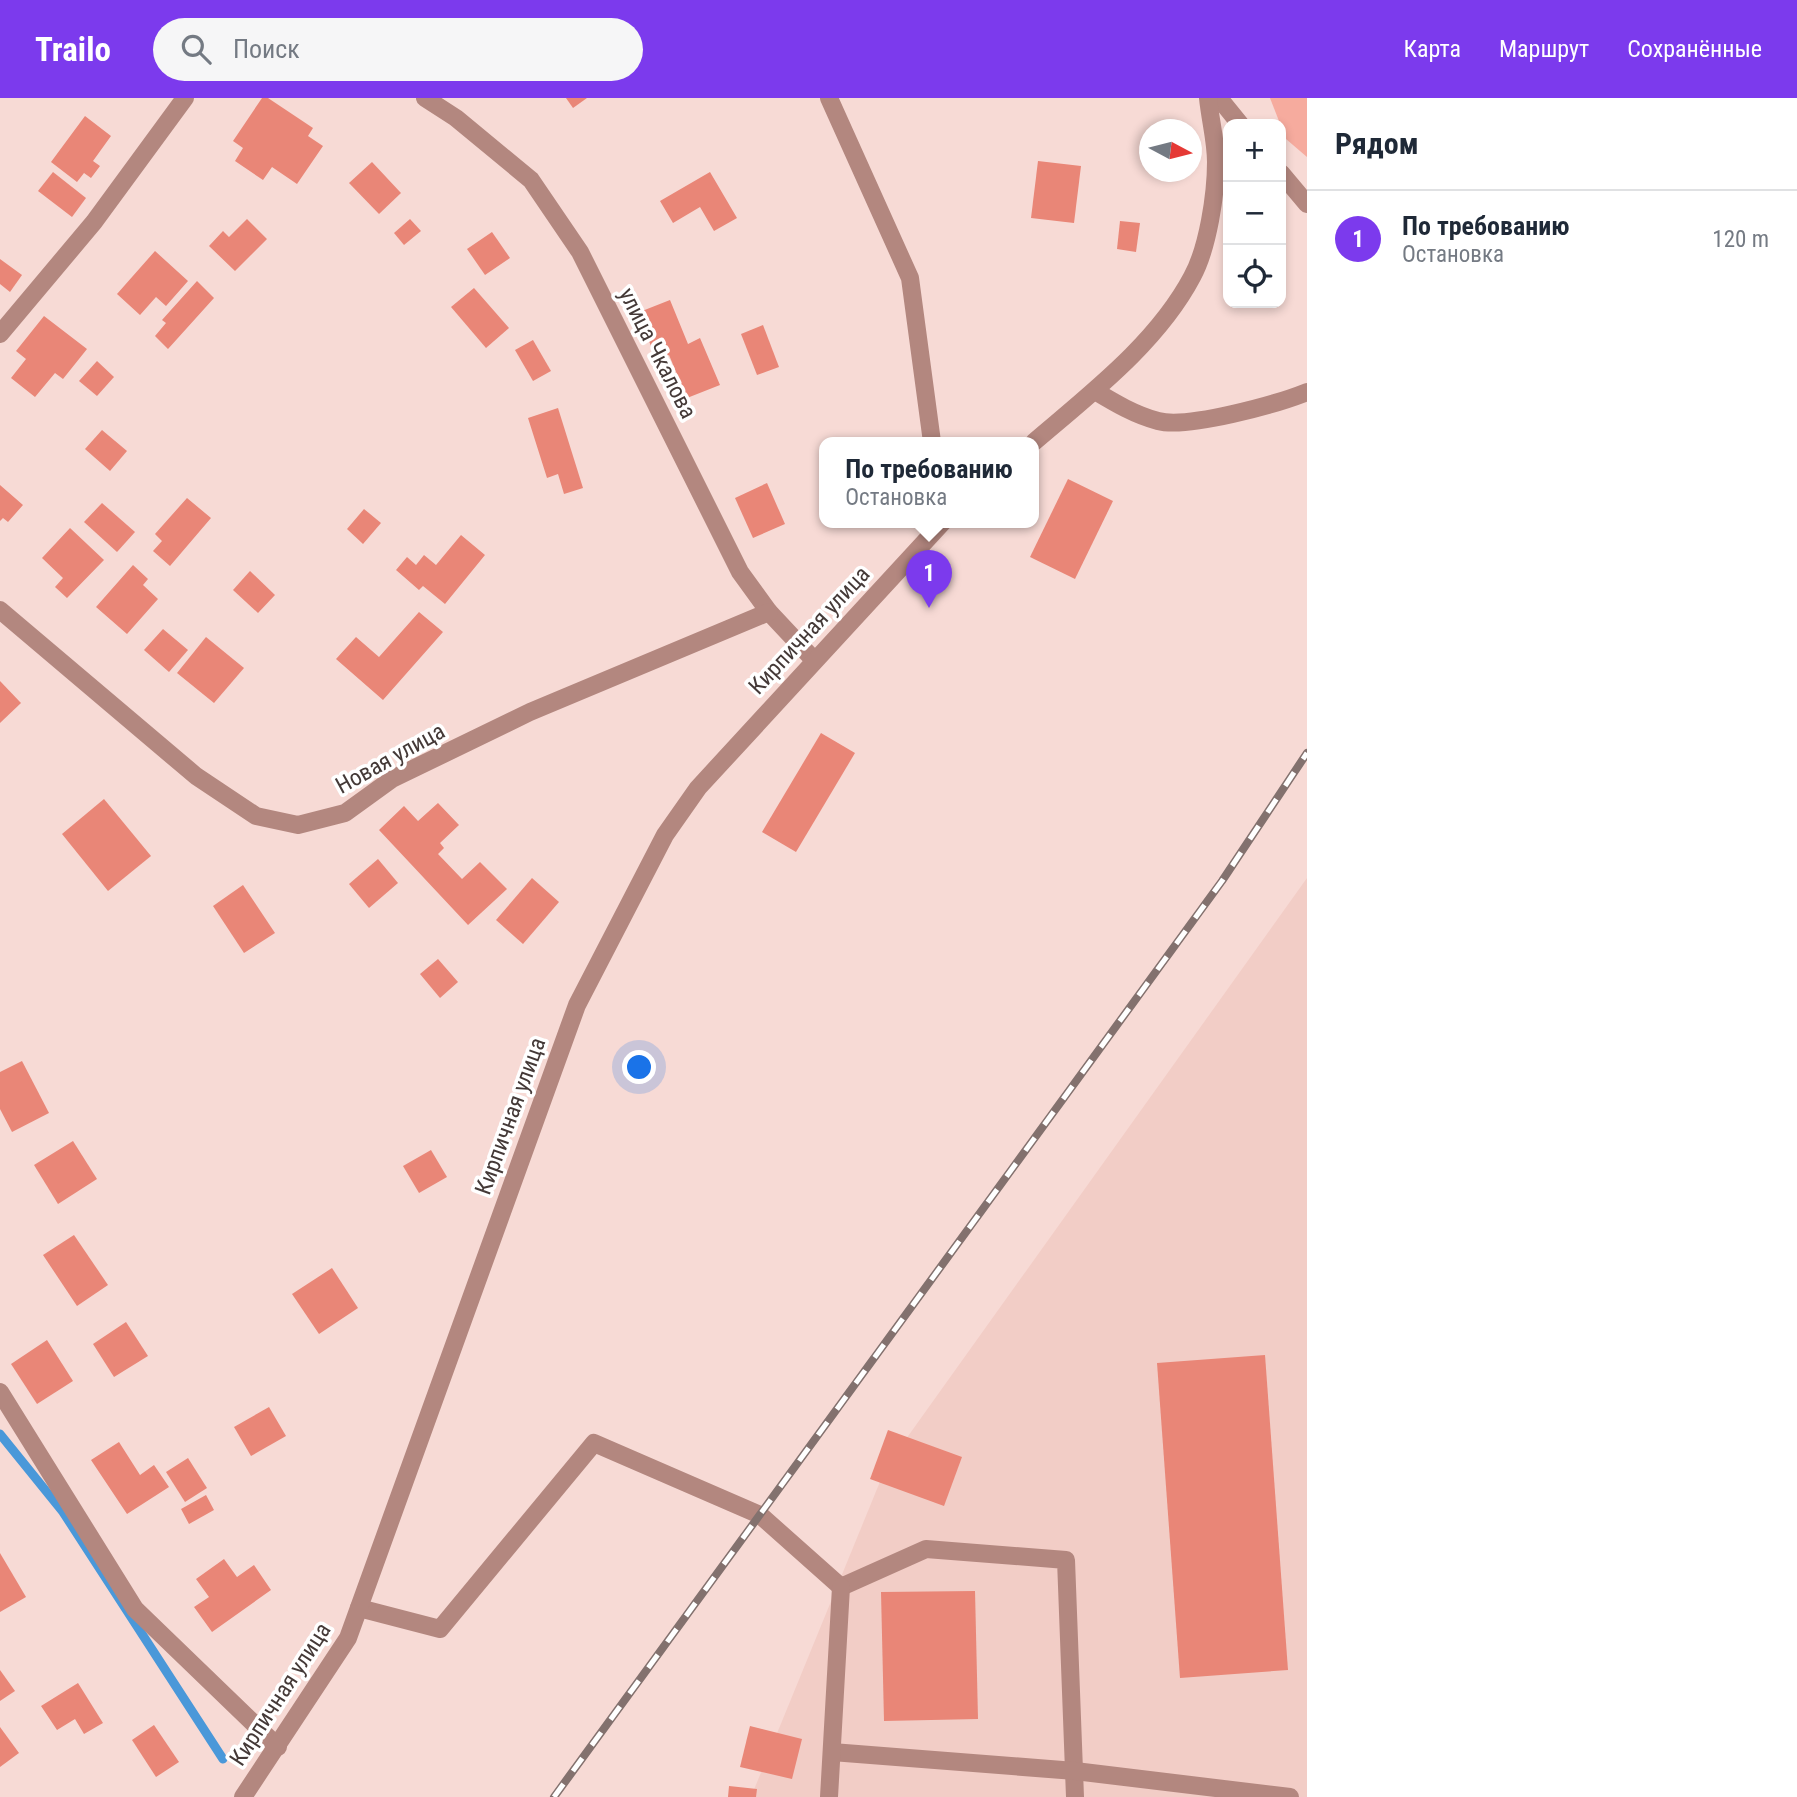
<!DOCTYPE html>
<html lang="ru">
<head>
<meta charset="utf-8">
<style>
  body { margin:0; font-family:"Roboto Condensed",sans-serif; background:#f6f6f7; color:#1f2937 }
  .controls { position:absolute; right:21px; top:21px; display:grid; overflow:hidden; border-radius:14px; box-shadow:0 4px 10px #0003 }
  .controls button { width:63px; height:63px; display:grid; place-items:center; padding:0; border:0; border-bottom:2px solid #e0e1e3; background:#fff; color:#1f2937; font:35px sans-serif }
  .compass { position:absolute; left:1139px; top:21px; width:63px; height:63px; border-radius:50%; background:#fff; box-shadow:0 4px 10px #0003; rotate:97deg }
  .you { position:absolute; left:640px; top:970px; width:24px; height:24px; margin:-18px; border:5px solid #fff; border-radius:50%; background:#1a73e8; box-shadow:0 0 0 10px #1a73e833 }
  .badge { display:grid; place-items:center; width:46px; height:46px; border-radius:50%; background:#7c3aed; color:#fff; font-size:23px; font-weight:700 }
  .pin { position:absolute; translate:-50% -58px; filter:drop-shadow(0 2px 4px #0008) }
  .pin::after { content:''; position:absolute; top:37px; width:24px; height:21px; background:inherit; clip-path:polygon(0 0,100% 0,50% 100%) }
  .popup { position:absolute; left:819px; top:339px; width:220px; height:91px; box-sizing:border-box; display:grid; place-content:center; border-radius:14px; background:#fff; filter:drop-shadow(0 2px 5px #0005); font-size:23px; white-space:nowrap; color:#747a83 }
  .popup b { font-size:26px; color:#1f2937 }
  .popup::after { content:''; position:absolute; left:50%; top:100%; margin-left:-14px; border:14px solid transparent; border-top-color:#fff }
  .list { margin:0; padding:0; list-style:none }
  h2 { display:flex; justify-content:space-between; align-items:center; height:91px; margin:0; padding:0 28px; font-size:30px }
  h2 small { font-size:23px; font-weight:400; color:#747a83 }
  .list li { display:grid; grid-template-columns:46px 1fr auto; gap:21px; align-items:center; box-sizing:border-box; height:98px; padding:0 28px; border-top:2px solid #e0e1e3 }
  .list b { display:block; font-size:26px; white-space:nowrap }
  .list p { margin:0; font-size:23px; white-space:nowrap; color:#747a83 }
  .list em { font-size:23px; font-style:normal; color:#747a83 }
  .icon { flex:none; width:38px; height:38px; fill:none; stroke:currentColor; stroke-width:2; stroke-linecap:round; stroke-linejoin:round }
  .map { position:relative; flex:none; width:1307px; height:1699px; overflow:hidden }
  header { display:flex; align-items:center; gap:42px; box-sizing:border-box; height:98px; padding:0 35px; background:#7c3aed; color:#fff }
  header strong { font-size:33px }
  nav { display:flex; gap:38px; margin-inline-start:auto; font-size:24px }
  .search { width:490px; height:63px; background:#f6f6f7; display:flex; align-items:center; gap:18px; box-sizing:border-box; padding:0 24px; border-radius:38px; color:#747a83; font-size:26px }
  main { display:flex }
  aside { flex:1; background:#fff }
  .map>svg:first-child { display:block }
  .built { fill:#f2cdc6 }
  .green { fill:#f6ab9e }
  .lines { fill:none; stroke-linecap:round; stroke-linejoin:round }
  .stream { stroke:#4a98d9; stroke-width:9 }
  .building { fill:#e98677 }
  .minor { stroke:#b3877f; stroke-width:18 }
  .rail-casing { stroke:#83716e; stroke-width:8 }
  .rail { stroke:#fff; stroke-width:5; stroke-dasharray:16; stroke-linecap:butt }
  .labels { text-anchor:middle; stroke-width:7; stroke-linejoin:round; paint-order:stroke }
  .street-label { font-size:23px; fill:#443937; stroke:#fff }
</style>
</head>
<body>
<header>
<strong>Trailo</strong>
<div class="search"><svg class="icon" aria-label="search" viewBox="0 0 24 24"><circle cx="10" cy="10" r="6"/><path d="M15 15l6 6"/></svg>Поиск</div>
<nav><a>Карта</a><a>Маршрут</a><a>Сохранённые</a></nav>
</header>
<main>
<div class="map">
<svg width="1307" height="1699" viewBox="0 0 1307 1699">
  <rect width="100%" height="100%" fill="#f7dad5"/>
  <path class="built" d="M1307,780V1699H751L886,1369Z"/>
  <path class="green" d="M1270,0H1307V59L1286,41Z"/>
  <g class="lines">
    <path class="stream" d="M0,1336L63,1414L223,1661"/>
  </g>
  <g class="building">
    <path d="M262,0H268L313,30L308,38L323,48L297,86L272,69L263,82L235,63L243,50L233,43Z"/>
    <path d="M566,0H587L573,10Z"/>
    <path d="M85,18L111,38L93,63L100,68L91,80L84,75L77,84L51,64Z"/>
    <path d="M1038,63L1081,68L1074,125L1031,120Z"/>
    <path d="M372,64L401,95L379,116L349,85Z"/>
    <path d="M53,74L86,100L72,119L38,93Z"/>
    <path d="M710,74L737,120L714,133L700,109L673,125L660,103Z"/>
    <path d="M247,121L267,141L235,173L209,148L223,133L229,139Z"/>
    <path d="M410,121L421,133L404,147L394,135Z"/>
    <path d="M1120,123L1140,125L1136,154L1117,151Z"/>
    <path d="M492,134L510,160L485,177L467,151Z"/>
    <path d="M155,153L188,183L166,208L156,199L140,217L117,196Z"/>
    <path d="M0,161L22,177L10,194L0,186Z"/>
    <path d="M197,183L214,200L168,251L155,238L166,225L162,222Z"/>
    <path d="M474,190L509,230L486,250L451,209Z"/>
    <path d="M670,202L688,246L700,240L720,287L687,300L669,257L657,262L637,215Z"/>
    <path d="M44,218L87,251L63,281L55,275L35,299L11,280L26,261L16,253Z"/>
    <path d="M763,227L779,269L757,277L741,236Z"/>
    <path d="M533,242L551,273L533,283L515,252Z"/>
    <path d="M97,263L114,279L97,298L79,283Z"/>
    <path d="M558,310L583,390L564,396L558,376L547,380L528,320Z"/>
    <path d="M102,332L127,353L110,373L85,351Z"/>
    <path d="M1068,381L1113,403L1075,481L1030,459Z"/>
    <path d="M767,385L785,426L753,440L735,400Z"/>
    <path d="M0,387L23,407L8,424L3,420L0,423Z"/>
    <path d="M187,400L211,420L170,468L153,453L162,443L155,436Z"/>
    <path d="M102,405L135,434L117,454L84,424Z"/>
    <path d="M364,411L381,425L363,446L347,431Z"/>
    <path d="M70,430L104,462L67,500L55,489L63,480L42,460Z"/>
    <path d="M461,437L485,457L445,506L423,488L419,492L396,472L407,459L416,467L424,457L436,467Z"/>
    <path d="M133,467L148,481L143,487L158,501L127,536L96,509Z"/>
    <path d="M250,473L275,497L258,515L233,492Z"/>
    <path d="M419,514L443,534L383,602L336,561L356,539L379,559Z"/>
    <path d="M163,531L188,552L169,574L144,552Z"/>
    <path d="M206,539L244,570L214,605L177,575Z"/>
    <path d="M0,583L21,605L0,625Z"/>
    <path d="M821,635L855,655L796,754L762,734Z"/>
    <path d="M104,701L151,758L108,793L62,736Z"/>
    <path d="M438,705L459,727L440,745L444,750L438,756L462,781L480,764L507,791L468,827L379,732L404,708L418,723Z"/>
    <path d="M378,761L398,785L369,810L349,786Z"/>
    <path d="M532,780L559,804L523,846L496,822Z"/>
    <path d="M243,787L275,835L244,855L213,808Z"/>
    <path d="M438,861L458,884L440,900L420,876Z"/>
    <path d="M22,963L49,1015L12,1034L0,1011V974Z"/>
    <path d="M73,1043L97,1081L58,1106L34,1067Z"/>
    <path d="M431,1052L447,1079L419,1095L403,1068Z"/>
    <path d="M74,1137L108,1187L77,1208L43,1157Z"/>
    <path d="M332,1170L358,1210L319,1236L292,1196Z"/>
    <path d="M126,1224L148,1258L114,1279L93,1246Z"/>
    <path d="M47,1242L73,1283L37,1306L11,1266Z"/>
    <path d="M1265,1257L1288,1572L1180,1580L1157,1265Z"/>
    <path d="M269,1309L286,1338L251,1358L234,1329Z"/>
    <path d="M888,1332L962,1359L944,1408L870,1381Z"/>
    <path d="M119,1344L140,1377L154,1367L169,1389L127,1416L91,1362Z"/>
    <path d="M188,1360L207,1390L185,1404L166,1374Z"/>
    <path d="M206,1397L214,1412L189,1426L181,1411Z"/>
    <path d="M0,1455L26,1499L0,1514Z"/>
    <path d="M224,1461L237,1479L254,1467L271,1492L212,1534L194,1509L209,1499L196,1481Z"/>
    <path d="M975,1493L978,1621L884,1623L881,1494Z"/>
    <path d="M0,1572L15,1593L0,1603Z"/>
    <path d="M78,1585L103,1625L84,1636L75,1621L57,1632L41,1608Z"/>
    <path d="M154,1627L179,1664L156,1679L132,1642Z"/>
    <path d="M750,1628L802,1641L792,1681L740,1669Z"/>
    <path d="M0,1629L19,1655L0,1669Z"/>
    <path d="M729,1688L757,1691L756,1699H728Z"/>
  </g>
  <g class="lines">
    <g class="minor">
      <path d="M425,0L456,20L531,82L580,154L740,474L769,514L813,561"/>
      <path d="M829,0L910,180L932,344"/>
      <path d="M1219,0L1240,26"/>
      <path d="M1281,75L1307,106"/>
      <path d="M0,236L94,124L185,0"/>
      <path d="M1095,293C1115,305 1135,317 1158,323C1188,331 1277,306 1307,294"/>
      <path d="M1034,344C1090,296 1157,245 1192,179C1208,150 1216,96 1216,64C1216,43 1210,21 1208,0"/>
      <path d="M0,512L196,678L256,718L298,727L345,715L392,681L530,614L769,514"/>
      <path d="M0,1294L135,1511L278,1649"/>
      <path d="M841,1489L926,1451L1066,1462L1075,1699"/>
      <path d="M359,1510L440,1531L594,1345L760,1417L841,1489"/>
      <path d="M832,1654L1075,1673L1290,1699"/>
      <path d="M243,1699L348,1540L577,907L665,737L698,690L943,424"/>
      <path d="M829,1699L841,1489"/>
    </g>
    <defs>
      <path id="rail" d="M554,1699L1222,783L1307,655"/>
    </defs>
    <use href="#rail" class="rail-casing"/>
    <use href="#rail" class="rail"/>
  </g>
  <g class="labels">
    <g class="street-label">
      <text transform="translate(658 255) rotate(63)" y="8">улица Чкалова</text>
      <text transform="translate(809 532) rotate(-47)" y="8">Кирпичная улица</text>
      <text transform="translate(390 660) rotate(-29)" y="8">Новая улица</text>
      <text transform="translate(510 1018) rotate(-70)" y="8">Кирпичная улица</text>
      <text transform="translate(280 1596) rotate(-57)" y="8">Кирпичная улица</text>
    </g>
  </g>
</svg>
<div class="controls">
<button>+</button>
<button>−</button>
<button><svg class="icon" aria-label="locate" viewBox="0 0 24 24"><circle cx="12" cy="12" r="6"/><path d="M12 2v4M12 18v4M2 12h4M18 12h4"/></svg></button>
</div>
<svg class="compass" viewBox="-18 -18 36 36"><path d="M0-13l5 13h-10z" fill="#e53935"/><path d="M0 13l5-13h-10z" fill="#747a83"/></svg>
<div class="you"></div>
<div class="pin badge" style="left:929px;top:510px">1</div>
<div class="popup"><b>По требованию</b>Остановка</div>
</div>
<aside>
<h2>Рядом<small></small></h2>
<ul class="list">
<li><span class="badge">1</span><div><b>По требованию</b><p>Остановка</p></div><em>120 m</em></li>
</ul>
</aside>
</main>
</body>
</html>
